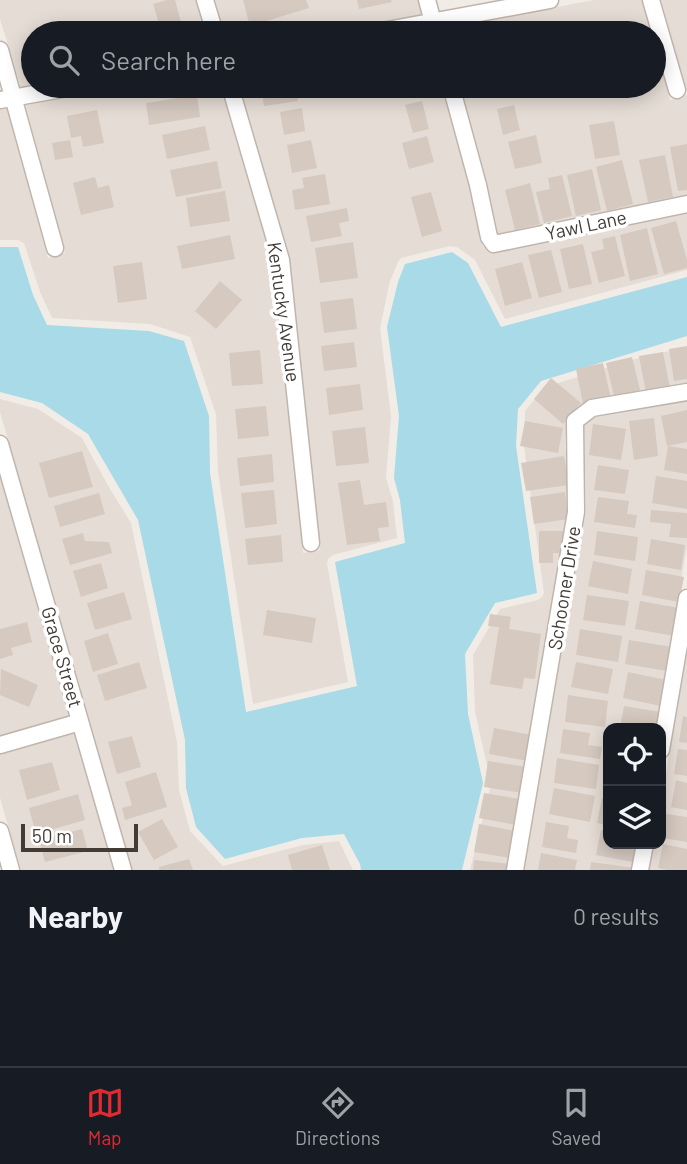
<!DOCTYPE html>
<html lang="en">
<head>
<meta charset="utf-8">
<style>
  body { margin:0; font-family:Barlow,sans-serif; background:#242831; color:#f1f3f6 }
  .controls { position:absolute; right:21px; bottom:21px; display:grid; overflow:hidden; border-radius:14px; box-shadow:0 4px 18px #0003 }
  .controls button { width:63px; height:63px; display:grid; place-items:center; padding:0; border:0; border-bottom:2px solid #363941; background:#171b24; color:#f1f3f6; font:35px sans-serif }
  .scale { position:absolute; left:21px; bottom:18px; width:117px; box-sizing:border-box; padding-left:7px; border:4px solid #433c36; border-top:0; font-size:19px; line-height:24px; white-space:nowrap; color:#433c36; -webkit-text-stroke:5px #fff; paint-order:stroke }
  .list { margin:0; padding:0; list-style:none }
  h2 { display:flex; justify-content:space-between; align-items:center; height:91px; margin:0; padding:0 28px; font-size:30px }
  h2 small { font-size:23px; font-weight:400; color:#9ea1a6 }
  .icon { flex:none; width:38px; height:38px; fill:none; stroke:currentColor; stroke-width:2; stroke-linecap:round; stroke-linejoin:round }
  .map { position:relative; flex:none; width:687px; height:870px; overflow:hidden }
  .search { position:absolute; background:#171b24; box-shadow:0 4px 18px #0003; left:21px; right:21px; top:21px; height:77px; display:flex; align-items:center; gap:18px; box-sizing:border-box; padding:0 24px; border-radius:38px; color:#9ea1a6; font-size:26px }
  .sheet { height:196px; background:#171b24 }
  nav { display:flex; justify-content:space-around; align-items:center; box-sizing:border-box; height:98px; border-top:2px solid #363941; background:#171b24; font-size:19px; color:#9ea1a6 }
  nav a { display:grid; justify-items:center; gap:4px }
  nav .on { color:#e42a31 }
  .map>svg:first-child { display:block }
  .residential { fill:#e5ddd5 }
  .water { fill:#a8dae8 }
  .building { fill:#d5c9c0 }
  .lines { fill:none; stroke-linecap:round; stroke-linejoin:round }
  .minor-casing { stroke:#bfb5ad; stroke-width:19 }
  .minor { stroke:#fff; stroke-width:16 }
  .labels { text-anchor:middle; stroke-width:7; stroke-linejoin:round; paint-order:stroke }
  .street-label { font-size:19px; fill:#433c36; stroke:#fff }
</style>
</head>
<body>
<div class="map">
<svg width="687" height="870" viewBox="0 0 687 870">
  <rect width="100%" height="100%" fill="#f1ece6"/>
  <g class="residential">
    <path d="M0,0H196L205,33H33L34,86L21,88L0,19Z"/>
    <path d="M215,0H418L422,16L325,33H224Z"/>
    <path d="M594,0H642L651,33H446L445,28Z"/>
    <path d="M661,0H687V92Z"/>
    <path d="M654,41L670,100L687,95V270L505,319L475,260L457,247L450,246L401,258L398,262L390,281L380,328L391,416L386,478L393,501L397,538L333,555L328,559L327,563L348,682L253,704L218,472L216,415L190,337L150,324L52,318L40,292L24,243L18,240H0V108L7,107L48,258L65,253L25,104L125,86H220L272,262L303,553L320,550L290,258L239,86H441L469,187L483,247L500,243L487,182L460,86H654Z"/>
    <path d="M687,347V384L591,400L569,415L566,421L565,447L568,484L567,512L506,870H470L491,784L475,712L473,655L500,609L538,600L542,597L544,593L524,446L525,411L545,387L642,357Z"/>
    <path d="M0,399L38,409L82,438L110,489L131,523L177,742L179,790L190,831L223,866L303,845L339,841L353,870H132L0,412Z"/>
    <path d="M687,400V546L656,728H608V844H636L631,870H524L586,511L584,425L596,415Z"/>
    <path d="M0,477L69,717L0,736Z"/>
    <path d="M687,651V870H649L654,844H661V803Z"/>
    <path d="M74,732L114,870H21L0,798V753Z"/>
  </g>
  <path class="water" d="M0,247H18L33,295L47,325L149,331L184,341L209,416L210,473L246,712L357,686L335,562L405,543L400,500L394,478L399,416L387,327L398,282L405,264L452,252L468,263L501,327L687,277V336L541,381L518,409L516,446L537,593L495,603L465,654L468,714L483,783L462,870H361L360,864L344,834L302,838L225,859L196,827L186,788L185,740L138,520L88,434L42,403L0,392Z"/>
  <g class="building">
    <path d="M167,0H175L184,33H162L153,4Z"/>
    <path d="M243,0H306L309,8L250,26Z"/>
    <path d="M357,0H391L392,2L359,9Z"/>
    <path d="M133,23L136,33H100Z"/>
    <path d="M261,86H296L298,101L264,106Z"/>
    <path d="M197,95L200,117L149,125L146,103Z"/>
    <path d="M422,101L429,129L413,133L405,105Z"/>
    <path d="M514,105L520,130L503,135L497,109Z"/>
    <path d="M302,108L305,131L284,135L280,112Z"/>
    <path d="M97,110L104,143L83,147L81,136L71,138L67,116Z"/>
    <path d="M614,121L620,155L595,159L589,125Z"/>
    <path d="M205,126L210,150L167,159L162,135Z"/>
    <path d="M536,135L542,163L515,169L508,142Z"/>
    <path d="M427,136L434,162L409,169L402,143Z"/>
    <path d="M70,140L73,157L55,160L52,143Z"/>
    <path d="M311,140L317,168L292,173L287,145Z"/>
    <path d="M687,144V190L678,191L670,147Z"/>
    <path d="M665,155L673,197L648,202L639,160Z"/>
    <path d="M622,160L633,204L607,211L596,167Z"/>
    <path d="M217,161L222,188L176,197L170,170Z"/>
    <path d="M592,169L601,210L576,216L567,175Z"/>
    <path d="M325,174L330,204L295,210L292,190L304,188L302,178Z"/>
    <path d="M562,175L572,216L544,223L536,192L550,189L548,178Z"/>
    <path d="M95,177L98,188L109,185L114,207L81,215L73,183Z"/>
    <path d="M530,183L540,224L515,230L505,190Z"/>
    <path d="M225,191L230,221L190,227L186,198Z"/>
    <path d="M431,192L442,231L422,237L411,197Z"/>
    <path d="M347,208L349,221L339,223L342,236L311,242L306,216Z"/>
    <path d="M676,221L687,260V268L664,274L651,228Z"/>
    <path d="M647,228L658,274L630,281L620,235Z"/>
    <path d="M230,235L235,259L182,269L177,246Z"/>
    <path d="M615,236L625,276L599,283L591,252L604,249L602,239Z"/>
    <path d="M353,242L358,278L320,283L315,248Z"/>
    <path d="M583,244L592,284L569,289L560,249Z"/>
    <path d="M551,250L562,292L539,298L528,255Z"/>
    <path d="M142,262L147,299L118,303L113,266Z"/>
    <path d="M522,262L532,298L505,306L495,269Z"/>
    <path d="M220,281L242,300L216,329L195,311Z"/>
    <path d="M353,298L357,329L324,333L320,302Z"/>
    <path d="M354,342L357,367L324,371L321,346Z"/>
    <path d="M687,346V379L674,381L669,349Z"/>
    <path d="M260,350L263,384L232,386L229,353Z"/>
    <path d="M663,352L670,388L646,393L639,356Z"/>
    <path d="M632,357L641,394L615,400L606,363Z"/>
    <path d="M603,363L611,399L583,404L576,369Z"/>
    <path d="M551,378L581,403L563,424L534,399Z"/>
    <path d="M360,384L363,410L329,415L326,388Z"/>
    <path d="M266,406L269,436L238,439L235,409Z"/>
    <path d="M687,410V442L667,446L661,416Z"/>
    <path d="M654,418L658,456L634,460L629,421Z"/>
    <path d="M525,421L563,428L558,453L520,446Z"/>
    <path d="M593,424L626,429L621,460L589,455Z"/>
    <path d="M365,427L369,463L336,466L332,431Z"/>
    <path d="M668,446L687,449V474L664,470Z"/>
    <path d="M82,451L93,487L49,498L39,463Z"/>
    <path d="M272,454L274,482L240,486L237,458Z"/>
    <path d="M564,456L569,485L526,491L521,463Z"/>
    <path d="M598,465L629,470L625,494L594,490Z"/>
    <path d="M656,476L687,481V509L652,503Z"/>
    <path d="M360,480L364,505L386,502L389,527L378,528L380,541L347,545L338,483Z"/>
    <path d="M274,490L277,524L245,528L241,493Z"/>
    <path d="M565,492L568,519L534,524L530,497Z"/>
    <path d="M99,493L105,514L60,527L54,506Z"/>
    <path d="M598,497L629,501L627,514L637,515L635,528L594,522Z"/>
    <path d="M651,510L687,513V538L669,537L671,524L650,522Z"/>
    <path d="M539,531H567V553H553V563H539Z"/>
    <path d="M597,531L638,537L635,561L594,555Z"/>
    <path d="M83,533L85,541L109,542L112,553L70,565L62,539Z"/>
    <path d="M281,535L283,562L248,565L245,539Z"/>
    <path d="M651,539L685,545L681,570L647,564Z"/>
    <path d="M593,561L632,569L628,594L588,586Z"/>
    <path d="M101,563L108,588L81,597L73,571Z"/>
    <path d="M646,570L684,577L679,602L642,595Z"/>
    <path d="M124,592L132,619L95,630L87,603Z"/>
    <path d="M587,595L629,601L625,626L583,620Z"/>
    <path d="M640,601L679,608L674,636L635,629Z"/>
    <path d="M267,610L316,618L312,643L263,635Z"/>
    <path d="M490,614L511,617L509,629L541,634L535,679L524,678L522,689L490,684L499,627L488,626Z"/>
    <path d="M27,622L32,642L11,648L13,655L0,659V629Z"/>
    <path d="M580,629L622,636L618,662L576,655Z"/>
    <path d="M108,633L118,664L93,672L84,641Z"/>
    <path d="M629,640L672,647L667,671L625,664Z"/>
    <path d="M139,662L147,688L105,701L97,675Z"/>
    <path d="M576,662L613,669L608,694L571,687Z"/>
    <path d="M1,669L38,685L29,707L0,695Z"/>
    <path d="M628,672L666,680L661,706L623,698Z"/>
    <path d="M568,695L608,701L605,727L565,722Z"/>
    <path d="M624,706L661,712L658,728H620Z"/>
    <path d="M683,716L687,717V743L679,742Z"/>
    <path d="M494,728L532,735L528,761L489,754Z"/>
    <path d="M563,729L590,733L588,745L602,747L600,759L560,753Z"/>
    <path d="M132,736L141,767L117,774L108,742Z"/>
    <path d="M678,749L687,750V776L674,774Z"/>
    <path d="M557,758L599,765L596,789L554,783Z"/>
    <path d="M488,761L527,767L523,793L484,787Z"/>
    <path d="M52,762L60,790L27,800L19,770Z"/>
    <path d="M156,772L167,807L125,820L122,808L132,805L125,782Z"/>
    <path d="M676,780L687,783V810L671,807Z"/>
    <path d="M554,788L595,796L590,822L549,814Z"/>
    <path d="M484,793L526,800L522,826L479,818Z"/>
    <path d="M78,794L85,820L36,834L29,808Z"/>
    <path d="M602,798L608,799V825L597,823Z"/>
    <path d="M666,814L687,817V842L663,838Z"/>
    <path d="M162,819L178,847L154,860L138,832Z"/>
    <path d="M546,822L569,826L567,838L578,840L576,853L542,847Z"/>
    <path d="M479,824L521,832L516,859L474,852Z"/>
    <path d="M82,829L88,851L45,862L39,840Z"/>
    <path d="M601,830L608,831V844H637L633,862L596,855Z"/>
    <path d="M663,844L687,849V870H667L658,868Z"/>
    <path d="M322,845L330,870H292L288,855Z"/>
    <path d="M541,853L577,860L575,870H538Z"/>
    <path d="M189,859L193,870H159V867Z"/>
    <path d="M474,860L511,864V870H473Z"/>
    <path d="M591,862L635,868V870H590Z"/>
  </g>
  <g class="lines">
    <defs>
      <g id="minor">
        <path d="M205,0L215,33"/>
        <path d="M427,0L436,33"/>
        <path d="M651,0L677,90"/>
        <path d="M371,33L550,0"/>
        <path d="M0,50L55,248"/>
        <path d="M230,86L281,260L311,543"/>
        <path d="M451,86L478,185L489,237L494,244L687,204"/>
        <path d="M0,100L79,86"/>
        <path d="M0,444L123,870"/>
        <path d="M0,745L80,722"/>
        <path d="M661,750L687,598"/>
        <path d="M0,831L11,870"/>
        <path d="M515,870L576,512L575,421L592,408L687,392"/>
        <path d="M640,870L645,844"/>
      </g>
    </defs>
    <use href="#minor" class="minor-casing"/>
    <use href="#minor" class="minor"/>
  </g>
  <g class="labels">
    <g class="street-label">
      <text transform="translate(586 225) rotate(-12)" y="7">Yawl Lane</text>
      <text transform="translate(284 312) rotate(82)" y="7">Kentucky Avenue</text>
      <text transform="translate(564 588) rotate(-81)" y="7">Schooner Drive</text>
      <text transform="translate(62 657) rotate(74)" y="7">Grace Street</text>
    </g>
  </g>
</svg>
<div class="controls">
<button><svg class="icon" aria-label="locate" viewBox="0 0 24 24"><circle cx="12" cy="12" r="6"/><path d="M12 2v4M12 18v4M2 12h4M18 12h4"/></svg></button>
<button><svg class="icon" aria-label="layers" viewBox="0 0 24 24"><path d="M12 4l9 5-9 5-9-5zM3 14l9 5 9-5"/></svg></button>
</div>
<div class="scale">50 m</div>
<div class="search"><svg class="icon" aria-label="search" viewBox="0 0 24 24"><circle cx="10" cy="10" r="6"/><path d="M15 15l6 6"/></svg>Search here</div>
</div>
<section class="sheet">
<h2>Nearby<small>0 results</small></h2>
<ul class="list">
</ul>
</section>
<nav>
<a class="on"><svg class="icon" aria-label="map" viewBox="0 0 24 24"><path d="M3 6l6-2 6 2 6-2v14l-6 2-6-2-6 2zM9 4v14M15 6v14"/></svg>Map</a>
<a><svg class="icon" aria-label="directions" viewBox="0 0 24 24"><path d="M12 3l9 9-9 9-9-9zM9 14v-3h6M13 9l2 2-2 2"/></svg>Directions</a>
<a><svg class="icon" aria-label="saved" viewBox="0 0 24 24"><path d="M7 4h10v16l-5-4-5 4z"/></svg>Saved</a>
</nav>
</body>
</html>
